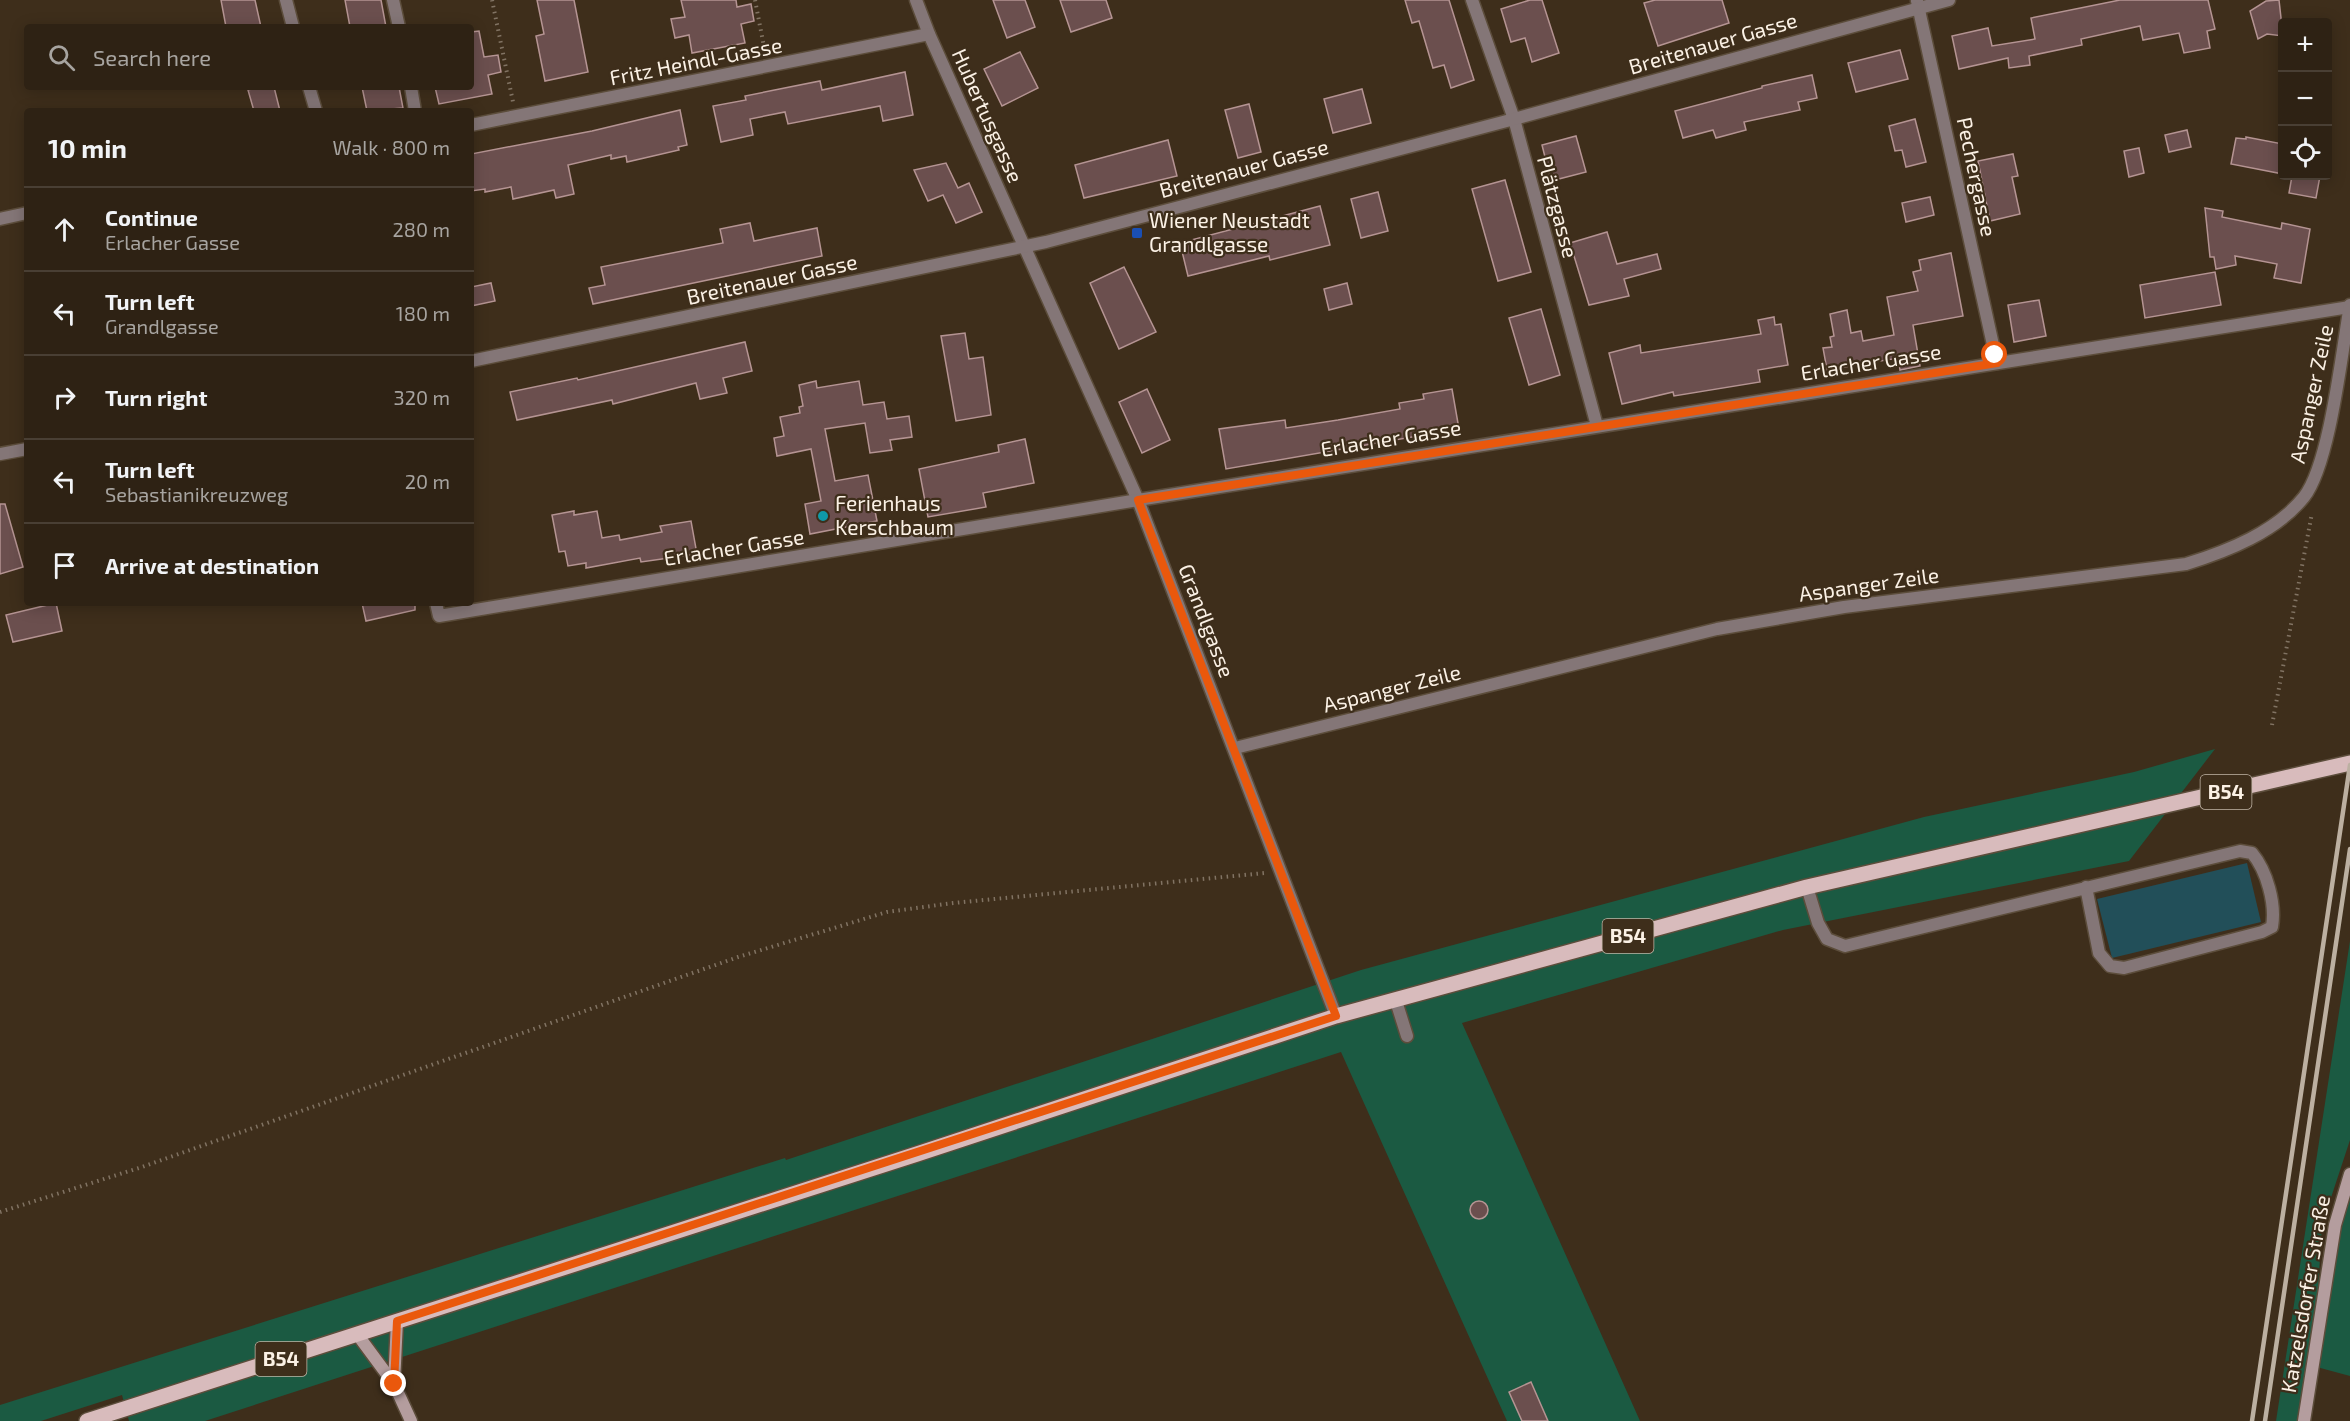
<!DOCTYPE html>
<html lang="en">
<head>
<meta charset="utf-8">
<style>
  body { margin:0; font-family:"Exo 2",sans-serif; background:#362a1d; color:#f1f3f6 }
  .controls { position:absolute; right:18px; top:18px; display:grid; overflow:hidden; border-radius:6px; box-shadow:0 3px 15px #0003 }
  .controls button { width:54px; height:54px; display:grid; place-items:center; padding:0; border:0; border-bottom:2px solid #493f34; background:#2e2214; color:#f1f3f6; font:30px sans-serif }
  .stop { position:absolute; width:18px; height:18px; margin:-14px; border:4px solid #ea580c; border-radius:50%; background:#fff }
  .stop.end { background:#ea580c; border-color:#fff; box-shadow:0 2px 6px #0008 }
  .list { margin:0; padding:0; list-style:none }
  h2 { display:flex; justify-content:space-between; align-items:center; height:78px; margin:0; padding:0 24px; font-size:26px }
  h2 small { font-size:20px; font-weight:400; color:#a7a4a0 }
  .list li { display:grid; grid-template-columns:39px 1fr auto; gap:18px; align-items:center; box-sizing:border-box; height:84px; padding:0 24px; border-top:2px solid #493f34 }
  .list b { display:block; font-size:22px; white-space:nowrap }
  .list p { margin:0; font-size:20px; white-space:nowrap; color:#a7a4a0 }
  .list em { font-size:20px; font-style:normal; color:#a7a4a0 }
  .icon { flex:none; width:33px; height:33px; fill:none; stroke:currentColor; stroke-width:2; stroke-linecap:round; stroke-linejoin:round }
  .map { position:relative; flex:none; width:2350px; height:1421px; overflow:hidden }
  .search { position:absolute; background:#2e2214; box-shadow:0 3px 15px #0003; left:24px; top:24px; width:450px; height:66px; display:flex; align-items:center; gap:15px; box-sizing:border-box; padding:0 21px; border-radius:6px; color:#a7a4a0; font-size:22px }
  .panel { position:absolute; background:#2e2214; box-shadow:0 3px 15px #0003; left:24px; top:108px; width:450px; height:498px; border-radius:6px }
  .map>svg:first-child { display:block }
  .green { fill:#1b5a42 }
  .water { fill:#224f59 }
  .building { fill:#6b4f4e; stroke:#b59493; stroke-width:1.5 }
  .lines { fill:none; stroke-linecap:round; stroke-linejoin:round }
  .lane-casing { stroke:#5c4d3b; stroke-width:15 }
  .street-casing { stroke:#5c4d3b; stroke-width:15 }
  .secondary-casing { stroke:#5c4d3b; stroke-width:15 }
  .primary-casing { stroke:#5c4d3b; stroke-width:18 }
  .path { stroke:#817363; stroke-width:4; stroke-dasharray:1.5 4.5; stroke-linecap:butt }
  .lane { stroke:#847677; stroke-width:12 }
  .street { stroke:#847677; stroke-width:12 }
  .secondary { stroke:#b49d9e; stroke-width:12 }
  .primary { stroke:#d8bbbc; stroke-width:15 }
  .rail { stroke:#bcb0a1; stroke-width:4.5 }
  .route { stroke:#ea580c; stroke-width:8 }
  .transit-dot { fill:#1a4fb4; stroke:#3e2e1b; stroke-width:2 }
  .culture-dot { fill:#0f9aa8; stroke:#3e2e1b; stroke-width:2 }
  .labels { text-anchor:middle; stroke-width:4.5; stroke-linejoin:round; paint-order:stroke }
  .shield { fill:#3e2e1b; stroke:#c2b6a8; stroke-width:1.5 }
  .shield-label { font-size:20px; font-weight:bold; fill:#fbf1e5 }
  .street-label { font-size:21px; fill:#fbf1e5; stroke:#3e2e1b }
  .poi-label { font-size:21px; fill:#fbf1e5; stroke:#3e2e1b; text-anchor:start }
</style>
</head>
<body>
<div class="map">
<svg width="2350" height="1421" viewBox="0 0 2350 1421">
  <rect width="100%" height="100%" fill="#3e2e1b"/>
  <g class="green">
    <path d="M2215,749L2129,861L1783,930L1462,1023L1640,1421H1507L1341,1052L205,1421H129L122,1395L41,1421H0V1405L785,1158L786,1160L1361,970L1924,817L2134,772Z"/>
    <path d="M2350,941V1140L2322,1225L2314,1356L2350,1174V1376L2313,1366L2304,1421H2276Z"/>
  </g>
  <path class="water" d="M2247,863L2261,922L2112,958L2097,899Z"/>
  <g class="building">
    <path d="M221,0H255L261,27H226Z"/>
    <path d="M345,0H381L386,27H350Z"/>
    <path d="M537,0H574L588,72L545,81L536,36L544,34Z"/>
    <path d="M681,0H736L737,7L751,4L754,21L741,24L745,43L692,53L689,35L675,38L671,19L685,17Z"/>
    <path d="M993,0H1025L1035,27L1007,38Z"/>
    <path d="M1060,0H1106L1112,18L1071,32Z"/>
    <path d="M1405,0H1449L1474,80L1451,88L1444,65L1433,68L1419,21L1412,23Z"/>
    <path d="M1530,0H1542L1559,53L1532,62L1525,38L1511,42L1501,9Z"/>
    <path d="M1655,0H1722L1729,23L1658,46L1644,3Z"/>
    <path d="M2120,0H2208L2215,29L2207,31L2210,48L2184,53L2179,33L2143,40L2140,26L2081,39L2082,45L2029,56L2030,65L2009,68L2008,58L1959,69L1952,36L1988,28L1992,46L2035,39L2031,18Z"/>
    <path d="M2279,0L2283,36L2267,34L2258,39L2250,11L2266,1Z"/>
    <path d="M479,31L484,57L498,55L501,72L488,75L492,94L439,104L435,87H471V32Z"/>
    <path d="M1900,50L1908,79L1856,92L1848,63Z"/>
    <path d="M1020,52L1038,88L1002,106L984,69Z"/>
    <path d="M905,72L913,115L883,121L880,106L788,124L785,112L750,119L753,135L721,142L713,106L746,100L745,96L820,81L822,90Z"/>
    <path d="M1812,75L1817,98L1798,102L1800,110L1744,122L1746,130L1716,138L1713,130L1683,138L1675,111L1762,88V86Z"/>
    <path d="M259,87H274L280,111H254L248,90Z"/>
    <path d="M362,87H399L403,108L367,111Z"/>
    <path d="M1362,89L1371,123L1333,133L1324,99Z"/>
    <path d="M1249,104L1261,152L1238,158L1225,110Z"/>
    <path d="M680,110L687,145L678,147L679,150L627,162L626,156L611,159V155L568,165L574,194L556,198L554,190L513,199L511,187L485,192V189L471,191V154L592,131Z"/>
    <path d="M1915,119L1926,162L1906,167L1902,150L1895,151L1889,126Z"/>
    <path d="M2187,130L2191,147L2169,152L2165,135Z"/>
    <path d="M1576,136L1586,172L1551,181L1542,145Z"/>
    <path d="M2246,137L2283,144V174L2231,164L2236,138L2246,139Z"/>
    <path d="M1168,140L1177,176L1084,198L1075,165Z"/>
    <path d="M2139,148L2144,173L2129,177L2124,151Z"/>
    <path d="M2013,154L2018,176L2012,177L2020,214L1990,221L1978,161Z"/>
    <path d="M946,163L958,188L969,183L982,212L956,223L943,195L928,201L914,170Z"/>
    <path d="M2292,176H2320L2316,198L2289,193Z"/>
    <path d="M1505,180L1531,272L1498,281L1472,189Z"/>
    <path d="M1378,192L1388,231L1361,238L1351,199Z"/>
    <path d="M1930,197L1934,215L1906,222L1902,203Z"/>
    <path d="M1320,206L1330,245L1270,260L1269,256L1188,276L1180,243Z"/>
    <path d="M2205,208L2223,211L2222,217L2281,229L2282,223L2310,229L2301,283L2274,278L2277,264L2235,256L2236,265L2216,269L2214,257H2210Z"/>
    <path d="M750,223L754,241L817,228L822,256L593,304L589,288L605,285L601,267L723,243L720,229Z"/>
    <path d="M1607,232L1617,264L1657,254L1661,269L1624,279L1629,296L1589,305L1570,243Z"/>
    <path d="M1951,253L1963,316L1913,325L1920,366L1900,370L1898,358L1827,370L1823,348L1832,347L1830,337L1834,336L1830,314L1847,310L1851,333L1861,331L1863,341L1894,335L1887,297L1918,291L1913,272L1921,270L1919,260Z"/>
    <path d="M1124,267L1156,332L1119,349L1090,283Z"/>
    <path d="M2215,272L2221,305L2145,318L2140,285Z"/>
    <path d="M491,283L495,301L471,306V287Z"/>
    <path d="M1347,283L1352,304L1329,310L1324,289Z"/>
    <path d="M2039,300L2046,336L2014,342L2008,305Z"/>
    <path d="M1541,309L1560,375L1529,385L1509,318Z"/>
    <path d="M1774,317L1775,325L1781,324L1788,365L1758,370L1760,382L1674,396L1673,392L1622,404L1609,353L1640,345L1641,353L1761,334L1758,320Z"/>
    <path d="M965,333L969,359L983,357L991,415L956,421L941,336Z"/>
    <path d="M745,342L752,371L723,378L727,393L700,399L696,383L613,404L612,400L517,420L510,392L577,378L578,380Z"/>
    <path d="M816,381L817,388L859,381L863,405L884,402L887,419L909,416L912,437L890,440L892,450L870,453L865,423L825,429L835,481L868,475L877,521L810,534L805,504L821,501L811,449L777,456L774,438L784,436L780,417L800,413L799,407L803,406L799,385Z"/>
    <path d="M1147,389L1170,440L1142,453L1119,402Z"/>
    <path d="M1452,389L1459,429L1226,469L1219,429L1285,420L1286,428L1338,420L1400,409L1399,403L1424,399L1423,394Z"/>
    <path d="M1025,439L1034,483L983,493L986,507L928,517L919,469L999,452L998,445Z"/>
    <path d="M0,504H5L23,567L0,574Z"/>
    <path d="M574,511V515L597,511L602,538L619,535L620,540L662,532L660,526L691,521L697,554L641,562L640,558L586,568V563L568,566L565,551L559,552L552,515Z"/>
    <path d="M56,603L62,631L13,642L6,615Z"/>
    <path d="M362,603H415V610L366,621Z"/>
    <circle cx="1479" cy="1210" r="9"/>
    <path d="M1531,1382L1548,1421H1522L1509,1392Z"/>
  </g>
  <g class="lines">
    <defs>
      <g id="lane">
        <path d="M393,0L399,27"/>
        <path d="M411,87L415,111"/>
        <path d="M1807,887L1818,923L1827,939L1845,946L2240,851L2252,853C2267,871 2276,904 2272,927L2262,932L2124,968L2110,966L2099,953L2086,887"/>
        <path d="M1396,1001L1407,1036"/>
      </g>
      <g id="street">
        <path d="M286,0L293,27"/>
        <path d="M916,0L929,34L1138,500L1336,1016"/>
        <path d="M1472,0L1514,119L1597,426"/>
        <path d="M1917,1L1997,363"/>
        <path d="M309,87L316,111"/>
        <path d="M471,125L929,34"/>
        <path d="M0,219L27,213"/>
        <path d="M471,361L1046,242L1503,122L1949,0"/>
        <path d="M0,454L27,449"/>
        <path d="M436,603L439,616L1138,500L2350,307"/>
        <path d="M1235,748L1717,629L1844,607L2186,564C2228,551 2276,532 2304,497C2330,464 2342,350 2350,305"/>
      </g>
      <g id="secondary">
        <path d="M397,1321L394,1384L411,1421"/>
        <path d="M357,1334L394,1384"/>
        <path d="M2304,1421L2335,1225L2350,1174"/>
      </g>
      <path id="primary" d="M87,1421L917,1154L1336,1016L1807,887L2350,763"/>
    </defs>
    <use href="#lane" class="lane-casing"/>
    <use href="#street" class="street-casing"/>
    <use href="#secondary" class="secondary-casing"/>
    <use href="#primary" class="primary-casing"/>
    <g class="path">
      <path d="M492,0L513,102"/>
      <path d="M755,0L765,52"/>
      <path d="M2272,725L2312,513"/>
      <path d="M0,1212L142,1167L738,957L887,912L953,903L1265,873"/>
    </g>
    <use href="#lane" class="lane"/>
    <use href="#street" class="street"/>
    <use href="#secondary" class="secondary"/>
    <use href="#primary" class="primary"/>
    <g class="rail">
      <path d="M2252,1421L2350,765"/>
      <path d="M2265,1421L2350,849"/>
    </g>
  </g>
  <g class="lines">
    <path class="route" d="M394,1384L397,1321L1336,1016L1138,500L1997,363L1995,355"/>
  </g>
  <rect class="transit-dot" x="1131" y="227" width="12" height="12" rx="3"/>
  <circle class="culture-dot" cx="823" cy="516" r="6"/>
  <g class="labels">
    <g class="shield">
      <rect x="2200.5" y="775" width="51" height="34" rx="4.5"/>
      <rect x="1602.5" y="919" width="51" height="34" rx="4.5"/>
      <rect x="255.5" y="1342" width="51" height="34" rx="4.5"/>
    </g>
    <g class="shield-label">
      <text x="2226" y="799">B54</text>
      <text x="1628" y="943">B54</text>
      <text x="281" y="1366">B54</text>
    </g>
    <g class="street-label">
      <text transform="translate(1713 44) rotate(-16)" y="7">Breitenauer Gasse</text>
      <text transform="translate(696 62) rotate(-11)" y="7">Fritz Heindl-Gasse</text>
      <text transform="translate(987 116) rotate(66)" y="7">Hubertusgasse</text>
      <text transform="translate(1244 169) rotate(-15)" y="7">Breitenauer Gasse</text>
      <text transform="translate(1976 177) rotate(78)" y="7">Pechergasse</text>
      <text transform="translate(1557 207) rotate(75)" y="7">Plätzgasse</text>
      <text transform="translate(772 280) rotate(-12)" y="7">Breitenauer Gasse</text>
      <text transform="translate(1871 363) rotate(-9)" y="7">Erlacher Gasse</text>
      <text transform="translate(2312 394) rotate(-78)" y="7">Aspanger Zeile</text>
      <text transform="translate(1391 439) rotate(-9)" y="7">Erlacher Gasse</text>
      <text transform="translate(734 548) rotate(-9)" y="7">Erlacher Gasse</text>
      <text transform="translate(1869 585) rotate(-8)" y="7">Aspanger Zeile</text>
      <text transform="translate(1206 621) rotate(69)" y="7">Grandlgasse</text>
      <text transform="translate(1392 689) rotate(-14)" y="7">Aspanger Zeile</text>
      <text transform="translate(2306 1294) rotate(-80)" y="7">Katzelsdorfer Straße</text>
    </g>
    <g class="poi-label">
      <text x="1149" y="228">Wiener Neustadt<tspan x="1149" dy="24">Grandlgasse</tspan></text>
      <text x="835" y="511">Ferienhaus<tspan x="835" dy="24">Kerschbaum</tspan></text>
    </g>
  </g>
</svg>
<div class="controls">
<button>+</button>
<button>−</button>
<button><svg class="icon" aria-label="locate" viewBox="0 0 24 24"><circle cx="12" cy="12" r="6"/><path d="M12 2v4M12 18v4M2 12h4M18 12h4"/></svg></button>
</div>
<div class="stop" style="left:1995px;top:355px"></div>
<div class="stop end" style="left:394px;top:1384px"></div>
<div class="search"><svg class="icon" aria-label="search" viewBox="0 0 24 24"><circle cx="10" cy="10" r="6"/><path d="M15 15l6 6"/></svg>Search here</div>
<section class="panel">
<h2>10 min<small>Walk · 800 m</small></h2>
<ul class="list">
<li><svg class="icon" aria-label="ahead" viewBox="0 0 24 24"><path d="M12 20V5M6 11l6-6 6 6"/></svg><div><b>Continue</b><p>Erlacher Gasse</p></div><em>280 m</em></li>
<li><svg class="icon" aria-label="left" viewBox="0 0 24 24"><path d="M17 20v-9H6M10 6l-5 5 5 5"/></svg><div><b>Turn left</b><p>Grandlgasse</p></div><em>180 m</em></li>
<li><svg class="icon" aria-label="right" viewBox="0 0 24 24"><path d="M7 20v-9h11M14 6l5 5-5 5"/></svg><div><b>Turn right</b></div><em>320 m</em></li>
<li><svg class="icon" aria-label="left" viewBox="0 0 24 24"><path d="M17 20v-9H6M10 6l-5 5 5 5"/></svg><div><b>Turn left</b><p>Sebastianikreuzweg</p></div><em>20 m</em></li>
<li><svg class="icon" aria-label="arrive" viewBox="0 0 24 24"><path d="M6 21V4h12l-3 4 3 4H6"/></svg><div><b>Arrive at destination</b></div></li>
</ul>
</section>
</div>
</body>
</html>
